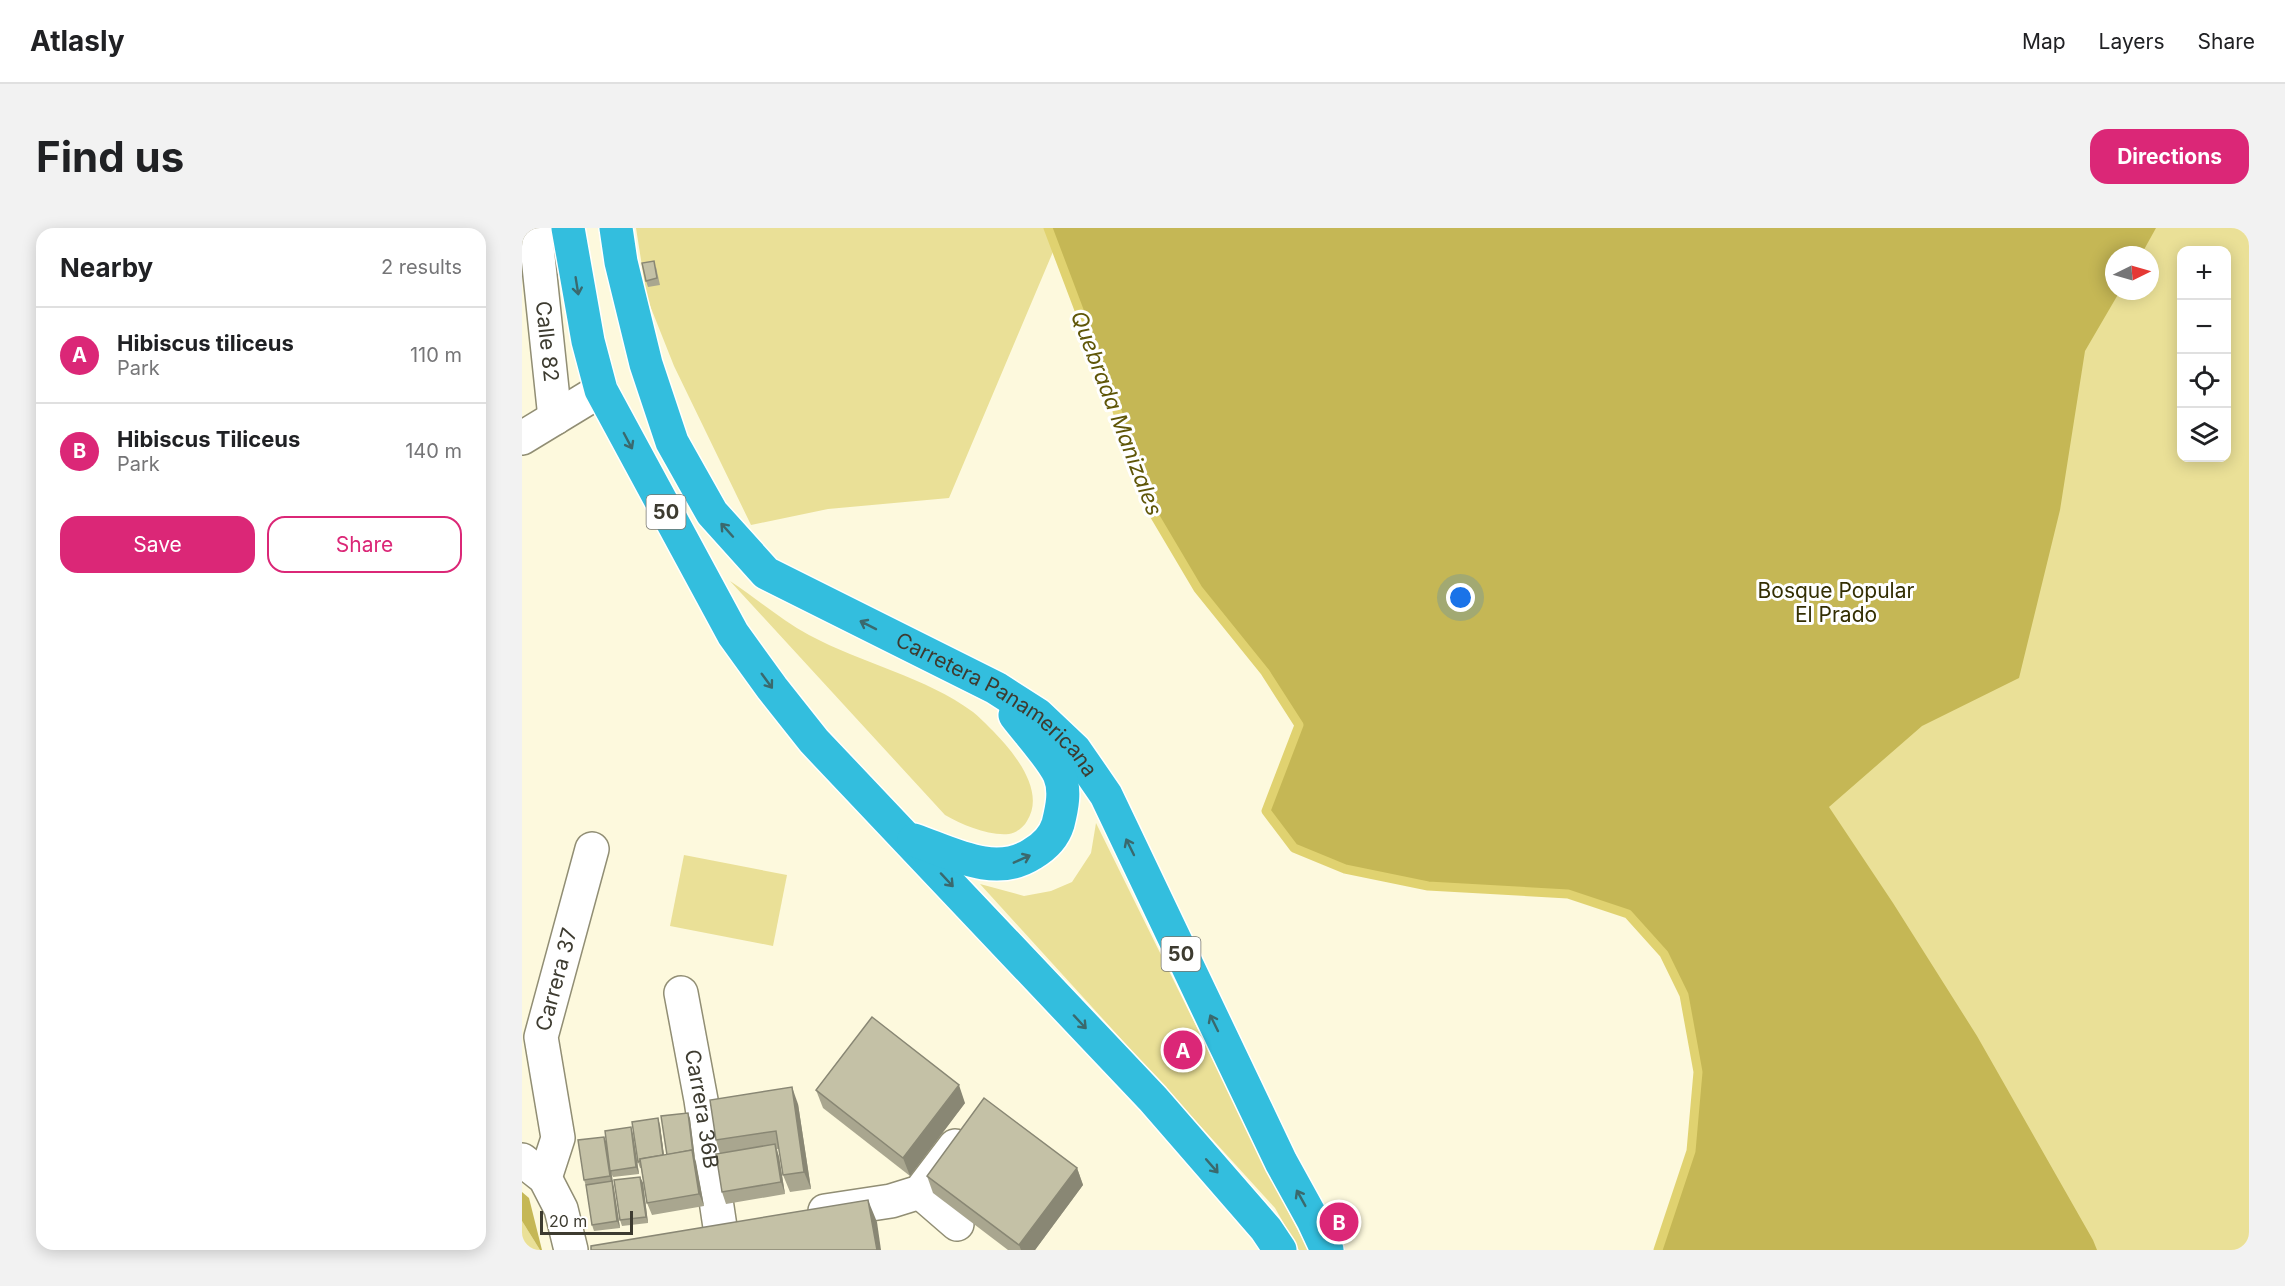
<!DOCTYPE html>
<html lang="en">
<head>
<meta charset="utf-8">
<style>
  body { margin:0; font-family:Inter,sans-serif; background:#f2f2f2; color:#202124 }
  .controls { position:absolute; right:18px; top:18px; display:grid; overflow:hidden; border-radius:12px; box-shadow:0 3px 15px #0003 }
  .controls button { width:54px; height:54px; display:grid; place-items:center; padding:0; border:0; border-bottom:2px solid #e0e0e0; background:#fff; color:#202124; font:30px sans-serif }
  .compass { position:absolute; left:1583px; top:18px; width:54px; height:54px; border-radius:50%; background:#fff; box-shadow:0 3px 15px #0003; rotate:85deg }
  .scale { position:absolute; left:18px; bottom:15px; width:93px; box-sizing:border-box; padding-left:6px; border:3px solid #3d3b30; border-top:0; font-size:16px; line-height:21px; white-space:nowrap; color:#3d3b30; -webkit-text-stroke:4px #fff; paint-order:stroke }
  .you { position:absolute; left:939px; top:370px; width:21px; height:21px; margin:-15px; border:4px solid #fff; border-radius:50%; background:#1a73e8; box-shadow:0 0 0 9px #1a73e833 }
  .badge { display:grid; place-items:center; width:39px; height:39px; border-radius:50%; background:#db2777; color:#fff; font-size:20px; font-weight:700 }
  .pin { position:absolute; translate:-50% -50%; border:3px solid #fff; box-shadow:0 2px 6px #0006 }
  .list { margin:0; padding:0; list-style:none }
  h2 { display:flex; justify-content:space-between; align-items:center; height:78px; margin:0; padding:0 24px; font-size:26px }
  h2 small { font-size:20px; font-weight:400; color:#757577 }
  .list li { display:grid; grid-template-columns:39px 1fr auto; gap:18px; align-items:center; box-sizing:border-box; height:96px; padding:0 24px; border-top:2px solid #e0e0e0 }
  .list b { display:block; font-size:22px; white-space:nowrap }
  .list p { margin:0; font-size:20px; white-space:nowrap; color:#757577 }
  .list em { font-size:20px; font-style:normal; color:#757577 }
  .actions { display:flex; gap:12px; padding:18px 24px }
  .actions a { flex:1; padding:14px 0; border:2px solid #db2777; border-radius:18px; text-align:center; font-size:21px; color:#db2777 }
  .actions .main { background:#db2777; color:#fff }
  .icon { flex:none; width:33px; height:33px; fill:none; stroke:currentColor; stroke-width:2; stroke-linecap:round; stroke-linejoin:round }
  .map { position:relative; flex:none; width:1727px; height:1022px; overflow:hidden; border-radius:18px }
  header { display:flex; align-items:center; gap:36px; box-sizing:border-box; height:84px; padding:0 30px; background:#fff; border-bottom:2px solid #e0e0e0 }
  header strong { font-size:28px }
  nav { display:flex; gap:33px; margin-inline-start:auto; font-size:21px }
  .intro { display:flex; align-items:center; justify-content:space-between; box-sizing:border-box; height:144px; padding:0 36px }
  h1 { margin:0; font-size:42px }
  .button { padding:15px 27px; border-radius:18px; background:#db2777; color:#fff; font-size:21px; font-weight:700 }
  main { display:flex; gap:36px; padding:0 36px }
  aside { flex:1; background:#fff; border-radius:18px; box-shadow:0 3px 15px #0003 }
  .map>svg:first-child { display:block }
  .green { fill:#eae097; fill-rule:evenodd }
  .forest { fill:#c5b755 }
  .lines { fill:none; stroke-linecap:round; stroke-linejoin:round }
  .stream { stroke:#e0d270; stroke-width:9 }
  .minor-casing { stroke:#918e74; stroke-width:36 }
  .tertiary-casing { stroke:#918e74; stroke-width:36 }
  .trunk-casing { stroke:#fff; stroke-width:36 }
  .minor { stroke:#fff; stroke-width:33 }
  .tertiary { stroke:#fff; stroke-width:33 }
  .trunk { stroke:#33bede; stroke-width:33 }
  .wall { fill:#a9a68f }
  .shaded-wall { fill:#898774 }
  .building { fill:#c4c1a6; stroke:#898774; stroke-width:1.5 }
  .oneway { stroke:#3a696d }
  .labels { text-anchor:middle; stroke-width:6; stroke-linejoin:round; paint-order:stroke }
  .shield { fill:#fff; stroke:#77766e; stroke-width:1.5 }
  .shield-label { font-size:20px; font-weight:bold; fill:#3d3b30 }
  .street-label { font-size:21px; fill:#3d3b30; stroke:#fff }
  .park-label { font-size:21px; fill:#342f03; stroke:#fff }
  .water-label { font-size:22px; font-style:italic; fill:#5f5607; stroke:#fff }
</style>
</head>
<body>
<header>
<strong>Atlasly</strong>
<nav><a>Map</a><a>Layers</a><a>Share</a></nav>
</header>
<div class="intro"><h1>Find us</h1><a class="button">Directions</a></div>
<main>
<aside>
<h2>Nearby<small>2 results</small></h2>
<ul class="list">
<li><span class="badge">A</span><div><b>Hibiscus tiliceus</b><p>Park</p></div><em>110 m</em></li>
<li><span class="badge">B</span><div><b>Hibiscus Tiliceus</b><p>Park</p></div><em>140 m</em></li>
</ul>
<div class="actions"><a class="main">Save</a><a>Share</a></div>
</aside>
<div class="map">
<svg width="1727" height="1022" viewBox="0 0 1727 1022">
  <rect width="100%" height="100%" fill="#fdf9dd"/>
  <g class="green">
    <path d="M114,0H1727V1022H1136L1169,923L1176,844L1162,767L1142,726L1106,686L1046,666L906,658L823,641L772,620L744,583L776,497L742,444L676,361L628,280L594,180L533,19L427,270L306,281L229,297L152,138L125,70ZM1660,22H1704V230H1660ZM1592,27H1628V63H1592Z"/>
    <path d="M208,353C234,370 259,392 287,407C339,435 404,449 451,484C462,493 474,506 483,516C501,537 521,568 505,593C502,599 494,605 487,606C466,608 441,597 423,587Z"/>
    <path d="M574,595L755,962L786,1022H777L753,980L458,656L502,668L529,663L550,654L569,625Z"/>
    <path d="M162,627L265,647L251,718L148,698Z"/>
    <path d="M0,993L18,1022H0Z"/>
  </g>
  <g class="forest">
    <path d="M526,0H1634L1619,27H1592V63H1598L1563,123L1538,282L1497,450L1400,498L1307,579L1371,675L1455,808L1571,1012L1575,1022H1136L1169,923L1176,844L1162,767L1142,726L1106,686L1046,666L906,658L823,641L772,620L744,583L776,497L742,444L676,361L628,280L594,180Z"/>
    <path d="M0,964L7,970L20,1022H18L0,993Z"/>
  </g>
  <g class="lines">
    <path class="stream" d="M526,0L594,180L628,280L676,361L743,444L777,497L744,583L772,620L823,641L906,658L1046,666L1106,686L1142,726L1162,767L1176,844L1169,923L1136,1022"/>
    <defs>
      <g id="minor">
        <path id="s1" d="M13,0L33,190"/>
        <path id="s2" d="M159,765L179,872L198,999"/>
        <path id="s3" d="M23,950L36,910L19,809L70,621"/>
        <path d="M398,964L435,996"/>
        <path d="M303,983L369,973L398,964L433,918"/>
      </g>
      <g id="tertiary">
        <path d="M0,210L79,162"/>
        <path d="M0,932L23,950L39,981L49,1022"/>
      </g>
      <g id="trunk">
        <path d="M46,0L66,113L79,162L211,406L250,460L292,513L631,871L744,1001L758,1022"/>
        <path id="s4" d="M94,0L99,34L124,136L150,214L190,285L244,345L474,460L516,487L553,522L584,567L759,934L791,992L805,1022"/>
        <path d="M392,612C429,625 473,650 510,626C522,619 532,609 536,596C540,580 544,562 537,546C529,529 505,503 493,487"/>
      </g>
    </defs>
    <use href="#minor" class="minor-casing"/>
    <use href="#tertiary" class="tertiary-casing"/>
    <use href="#trunk" class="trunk-casing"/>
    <use href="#minor" class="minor"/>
    <use href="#tertiary" class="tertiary"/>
    <use href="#trunk" class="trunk"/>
  </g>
  <g class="wall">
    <path d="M134,39L138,57L126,59L124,53Z"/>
    <path d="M294,862L443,875L388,948L301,880Z"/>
    <path d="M276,876L289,961L268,964L261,947L257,921H255L257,929L263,966L204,976L200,964L198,926L194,912Z"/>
    <path d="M166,885L168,891L173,931L182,978L130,987L125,975L119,940H118L116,934L138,897L142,927H145Z"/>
    <path d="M111,906L117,946L91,949L88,943L90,954L92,960L98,1000L72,1003L70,997L64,958L62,952L84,914Z"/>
    <path d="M555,940L561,957L513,1022H486L411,965L405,948Z"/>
    <path d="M118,949L121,955L126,995L100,998L98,992Z"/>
  </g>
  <g class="shaded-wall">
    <path d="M437,857L443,875L388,948L381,930Z"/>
    <path d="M270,859L276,876L289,961L282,944Z"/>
    <path d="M166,885L168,891L173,931L171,925Z"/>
    <path d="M136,890L138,897L143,936L141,930Z"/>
    <path d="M109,899L111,906L117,946L114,939Z"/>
    <path d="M82,909L85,915L98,1000L95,993Z"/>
    <path d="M253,916L257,929L263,966L259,954Z"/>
    <path d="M170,922L174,934L182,978L177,966Z"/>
    <path d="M555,940L561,957L513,1022H499L497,1017Z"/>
    <path d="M118,949L121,955L126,995L124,989Z"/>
    <path d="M346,972L355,994L359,1022H355Z"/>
  </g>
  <g class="building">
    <path d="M132,33L135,50L124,53L120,35Z"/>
    <path d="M350,789L437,857L381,930L294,862Z"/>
    <path d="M270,859L282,944L261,947L254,903L194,912L188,872Z"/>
    <path d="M462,870L555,940L497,1017L405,948Z"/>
    <path d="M166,885L171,925H170V922L145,927L139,888Z"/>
    <path d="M136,890L141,927L118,931V933L116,934L110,894Z"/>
    <path d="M109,899L114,939L88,943L83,903Z"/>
    <path d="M82,909L88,948L62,952L56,912Z"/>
    <path d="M253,916L259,954L200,964L194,926Z"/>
    <path d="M170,922L177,966L125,975L118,931Z"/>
    <path d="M118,949L124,989L98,992L92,952Z"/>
    <path d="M90,953L95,993L70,997L64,957Z"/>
    <path d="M346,972L355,1022H69V1018Z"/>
  </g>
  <defs><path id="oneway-shaft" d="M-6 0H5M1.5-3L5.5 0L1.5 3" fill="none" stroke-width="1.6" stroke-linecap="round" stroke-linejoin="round" transform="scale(1.5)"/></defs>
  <g class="oneway">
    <use href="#oneway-shaft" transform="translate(55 58) rotate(81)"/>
    <use href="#oneway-shaft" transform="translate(106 213) rotate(62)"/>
    <use href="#oneway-shaft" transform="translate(205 302) rotate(-132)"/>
    <use href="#oneway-shaft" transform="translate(346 397) rotate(-153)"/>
    <use href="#oneway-shaft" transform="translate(245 453) rotate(54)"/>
    <use href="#oneway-shaft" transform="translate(608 619) rotate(-116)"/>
    <use href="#oneway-shaft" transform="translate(500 631) rotate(-24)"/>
    <use href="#oneway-shaft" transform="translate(425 652) rotate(47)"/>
    <use href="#oneway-shaft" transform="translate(558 794) rotate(47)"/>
    <use href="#oneway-shaft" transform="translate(692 795) rotate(-116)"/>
    <use href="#oneway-shaft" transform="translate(690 938) rotate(49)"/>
    <use href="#oneway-shaft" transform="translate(779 970) rotate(-119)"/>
  </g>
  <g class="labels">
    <g class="shield">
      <rect x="124.5" y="267" width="39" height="34" rx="4.5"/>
      <rect x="639.5" y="709" width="39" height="34" rx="4.5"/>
    </g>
    <g class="shield-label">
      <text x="144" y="291">50</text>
      <text x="659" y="733">50</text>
    </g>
    <g class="street-label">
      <text dy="7" stroke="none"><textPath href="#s1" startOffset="114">Calle 82</textPath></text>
      <text dy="7" stroke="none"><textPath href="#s4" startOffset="651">Carretera Panamericana</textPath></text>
      <text dy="7" stroke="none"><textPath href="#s3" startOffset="204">Carrera 37</textPath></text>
      <text dy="7" stroke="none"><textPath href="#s2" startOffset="118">Carrera 36B</textPath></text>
    </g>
    <g class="park-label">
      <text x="1314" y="370">Bosque Popular<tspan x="1314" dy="24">El Prado</tspan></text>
    </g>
    <g class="water-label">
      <text transform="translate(595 185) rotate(69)" y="8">Quebrada Manizales</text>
    </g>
  </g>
</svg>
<div class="controls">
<button>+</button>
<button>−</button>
<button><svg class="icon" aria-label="locate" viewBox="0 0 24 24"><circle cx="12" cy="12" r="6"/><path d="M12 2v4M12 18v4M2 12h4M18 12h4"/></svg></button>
<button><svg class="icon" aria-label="layers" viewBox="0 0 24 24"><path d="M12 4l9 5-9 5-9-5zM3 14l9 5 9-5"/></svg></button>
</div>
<svg class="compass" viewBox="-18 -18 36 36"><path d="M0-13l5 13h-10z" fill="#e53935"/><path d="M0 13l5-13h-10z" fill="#757577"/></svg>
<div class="scale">20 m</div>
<div class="you"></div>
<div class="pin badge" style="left:661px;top:822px">A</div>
<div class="pin badge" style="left:817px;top:994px">B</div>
</div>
</main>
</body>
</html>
